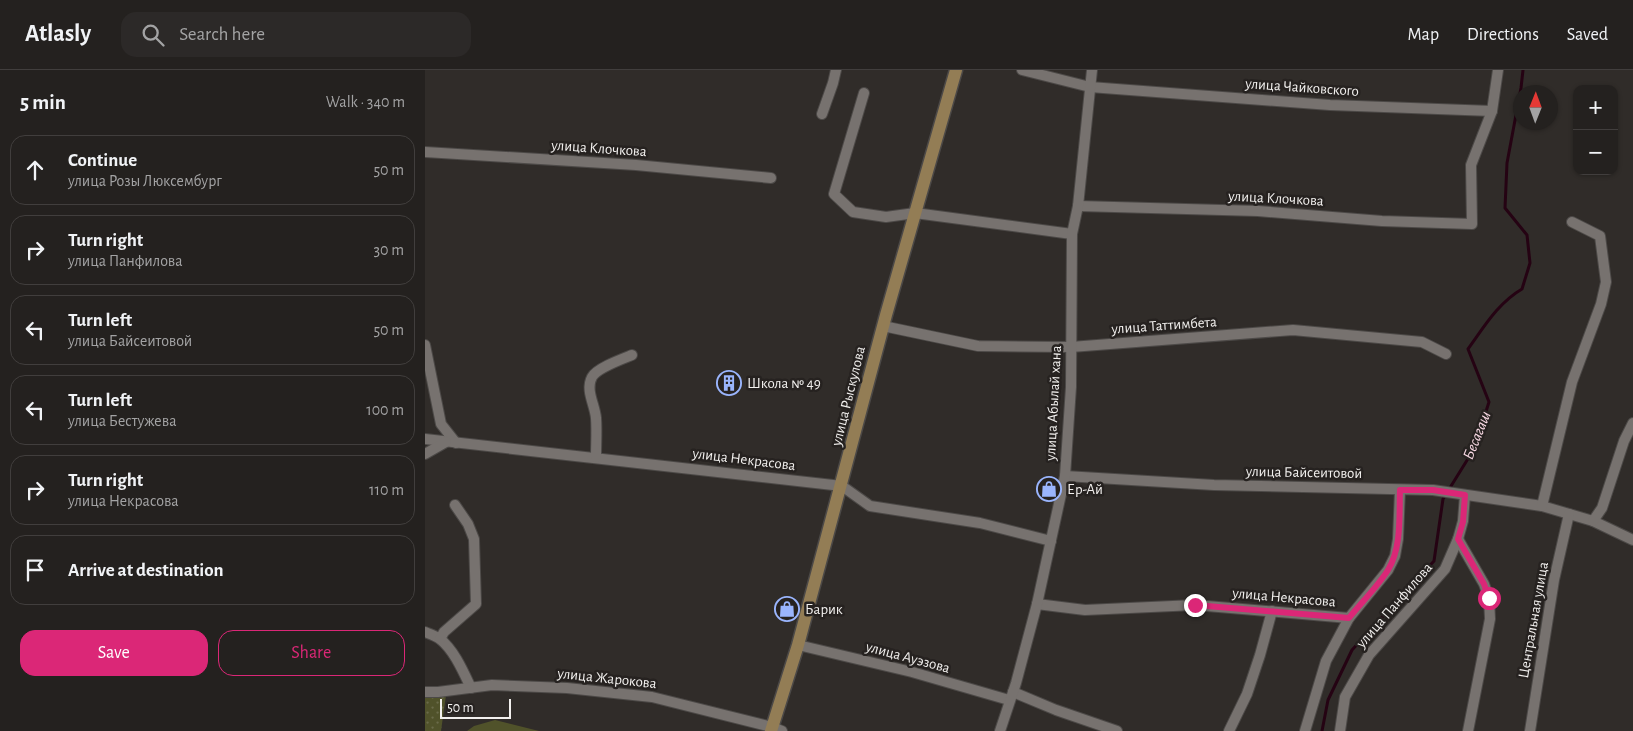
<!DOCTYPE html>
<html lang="en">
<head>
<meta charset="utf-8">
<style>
  body { margin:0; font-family:"Alegreya Sans",sans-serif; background:#2c2928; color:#f1f3f6 }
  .controls { position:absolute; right:15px; top:15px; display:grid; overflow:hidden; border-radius:10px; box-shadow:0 1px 4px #0004 }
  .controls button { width:45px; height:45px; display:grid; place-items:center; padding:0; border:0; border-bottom:1px solid #413e3d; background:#24211f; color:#f1f3f6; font:25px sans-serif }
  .compass { position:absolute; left:1088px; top:15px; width:45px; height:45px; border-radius:50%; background:#24211f; box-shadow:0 1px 4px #0004; rotate:1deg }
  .scale { position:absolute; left:15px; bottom:12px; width:71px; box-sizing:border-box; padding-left:5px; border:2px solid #f2f0ee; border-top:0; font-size:14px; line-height:18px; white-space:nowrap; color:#f2f0ee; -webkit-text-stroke:4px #262220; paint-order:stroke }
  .stop { position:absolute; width:15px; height:15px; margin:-11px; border:4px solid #db2777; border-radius:50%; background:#fff }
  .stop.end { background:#db2777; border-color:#fff; box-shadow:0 1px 5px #0008 }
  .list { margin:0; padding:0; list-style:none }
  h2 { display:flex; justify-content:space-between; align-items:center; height:65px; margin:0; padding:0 20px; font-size:21px }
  h2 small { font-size:16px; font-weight:400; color:#a3a3a4 }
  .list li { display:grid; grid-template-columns:32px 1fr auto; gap:15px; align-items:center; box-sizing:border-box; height:70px; margin:0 10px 10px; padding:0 10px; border:1px solid #413e3d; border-radius:15px }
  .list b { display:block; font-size:19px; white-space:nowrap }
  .list p { margin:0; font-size:16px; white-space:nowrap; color:#a3a3a4 }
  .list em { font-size:16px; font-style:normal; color:#a3a3a4 }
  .actions { display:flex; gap:10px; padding:15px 20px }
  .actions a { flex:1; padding:11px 0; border:1px solid #db2777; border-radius:15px; text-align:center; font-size:18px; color:#db2777 }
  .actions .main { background:#db2777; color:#fff }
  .icon { flex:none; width:28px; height:28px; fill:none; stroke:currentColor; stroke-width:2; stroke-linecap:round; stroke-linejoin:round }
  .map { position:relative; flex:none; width:1208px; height:661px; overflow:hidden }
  header { display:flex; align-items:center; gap:30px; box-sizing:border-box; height:70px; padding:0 25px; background:#24211f; border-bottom:1px solid #413e3d }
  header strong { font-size:24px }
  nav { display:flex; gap:28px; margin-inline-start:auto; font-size:18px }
  .search { width:350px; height:45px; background:#2c2928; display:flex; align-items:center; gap:12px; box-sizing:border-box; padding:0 18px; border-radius:15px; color:#a3a3a4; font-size:19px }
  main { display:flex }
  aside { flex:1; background:#24211f }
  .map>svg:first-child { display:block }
  .grass { fill:#50522a }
  .park { fill:url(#park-dots) }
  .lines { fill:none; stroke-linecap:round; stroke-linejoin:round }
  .stream { stroke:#250313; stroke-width:3 }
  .minor-casing { stroke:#4c4947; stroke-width:12 }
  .major-casing { stroke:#4c4947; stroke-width:15 }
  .minor { stroke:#77726f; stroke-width:10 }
  .major { stroke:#937d55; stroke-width:12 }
  .route { stroke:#db2777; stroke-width:6 }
  .labels { text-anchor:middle; stroke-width:5; stroke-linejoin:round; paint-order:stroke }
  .street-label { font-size:15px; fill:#f2f0ee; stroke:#262220 }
  .poi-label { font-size:15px; fill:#f2f0ee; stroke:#262220; text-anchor:start }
  .water-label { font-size:16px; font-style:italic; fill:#fadae5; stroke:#262220 }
</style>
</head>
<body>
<header>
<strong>Atlasly</strong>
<div class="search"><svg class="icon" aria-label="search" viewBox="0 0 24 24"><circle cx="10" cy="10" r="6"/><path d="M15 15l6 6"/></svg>Search here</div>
<nav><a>Map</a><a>Directions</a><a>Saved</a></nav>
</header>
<main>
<aside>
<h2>5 min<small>Walk · 340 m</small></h2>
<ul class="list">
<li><svg class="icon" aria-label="ahead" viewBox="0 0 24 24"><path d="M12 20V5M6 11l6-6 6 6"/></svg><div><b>Continue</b><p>улица Розы Люксембург</p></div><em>50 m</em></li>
<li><svg class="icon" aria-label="right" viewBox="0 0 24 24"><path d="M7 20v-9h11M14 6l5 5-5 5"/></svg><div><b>Turn right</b><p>улица Панфилова</p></div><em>30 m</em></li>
<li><svg class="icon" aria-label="left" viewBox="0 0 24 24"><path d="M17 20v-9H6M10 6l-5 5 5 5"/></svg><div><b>Turn left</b><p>улица Байсеитовой</p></div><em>50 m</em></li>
<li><svg class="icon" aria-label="left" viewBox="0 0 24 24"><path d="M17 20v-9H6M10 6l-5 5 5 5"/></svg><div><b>Turn left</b><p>улица Бестужева</p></div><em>100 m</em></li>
<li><svg class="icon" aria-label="right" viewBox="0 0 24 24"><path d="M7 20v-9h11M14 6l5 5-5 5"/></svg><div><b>Turn right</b><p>улица Некрасова</p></div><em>110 m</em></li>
<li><svg class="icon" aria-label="arrive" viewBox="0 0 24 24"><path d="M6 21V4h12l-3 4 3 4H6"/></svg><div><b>Arrive at destination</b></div></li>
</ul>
<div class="actions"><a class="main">Save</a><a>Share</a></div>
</aside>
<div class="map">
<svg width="1208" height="661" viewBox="0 0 1208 661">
  <defs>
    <pattern id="park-dots" width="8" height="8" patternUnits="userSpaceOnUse" patternTransform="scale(1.25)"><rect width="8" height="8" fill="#50522a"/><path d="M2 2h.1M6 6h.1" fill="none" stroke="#6a6b49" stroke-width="1.8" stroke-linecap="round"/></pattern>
  </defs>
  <rect width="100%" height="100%" fill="#302c29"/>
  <path class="grass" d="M70,650L114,661H42L49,656Z"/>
  <path class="park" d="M21,625L16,661H0V626Z"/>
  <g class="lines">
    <path class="stream" d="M897,661L903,630L927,580L1009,491L1018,429L1049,379L1064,332L1043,279C1059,257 1073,233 1097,219L1105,193L1102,165L1080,138L1082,93L1096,18L1098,0"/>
    <defs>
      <g id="minor">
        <path d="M597,0L665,17L905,35L1067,41"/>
        <path d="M439,23L409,124L428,142L461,147L490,143L647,164"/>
        <path d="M397,44L408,13L411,0"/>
        <path d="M0,82L211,95L346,108"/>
        <path d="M653,136L833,141L957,151L1047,154L1046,95L1067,41L1073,0"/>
        <path d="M458,256L553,276L646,277L868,260L997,272L1021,284"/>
        <path d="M0,275L16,354L31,373"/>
        <path d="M0,369L417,416L445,436L555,453L626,471"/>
        <path d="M0,384L21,372"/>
        <path d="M171,387C171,375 172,361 171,348C170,335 160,320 167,307C172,298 197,289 207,285"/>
        <path d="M640,406L789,415L1008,420L1117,436L1168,451L1208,470"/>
        <path d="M1117,436L1147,312L1176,234L1181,212L1175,166L1147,152"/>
        <path d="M1168,451L1177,438L1199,371L1208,353"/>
        <path d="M1033,469L1059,514L1064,528L1065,549L1043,661"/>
        <path d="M612,534L660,540L770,535L924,548"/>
        <path d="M0,562C5,564 11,566 15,569C29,580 38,601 46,618"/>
        <path d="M15,569L19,562L51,534L49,469L43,454L30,435"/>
        <path d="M373,575L487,602L584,630"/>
        <path d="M0,622H13L67,615L142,618L227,627L347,657L357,661"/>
        <path d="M588,622L631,640L692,661"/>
        <path d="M575,661L591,613L612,534L640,406L646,317L647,164L653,136L667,0"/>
        <path d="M804,661L822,624L835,585L847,541"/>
        <path d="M880,661L901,591L924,548L963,500L970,486L973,469L975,420"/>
        <path d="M915,661L920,627L944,585L1020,499L1033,469L1038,451L1040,425"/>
        <path d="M1105,661L1129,510L1144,444"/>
      </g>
      <path id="major" d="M346,661L373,575L461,245L531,0"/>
    </defs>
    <use href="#minor" class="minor-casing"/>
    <use href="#major" class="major-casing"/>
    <use href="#minor" class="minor"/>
    <use href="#major" class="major"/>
  </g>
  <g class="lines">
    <path class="route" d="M770,535L924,548C936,533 953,516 963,500C977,477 974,445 975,420H1008L1040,425L1038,452L1033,469L1059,514L1064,528"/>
  </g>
  <defs>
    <symbol id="building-ring" viewBox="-11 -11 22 22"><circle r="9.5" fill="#262220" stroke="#9ab5fd" stroke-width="1.5"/><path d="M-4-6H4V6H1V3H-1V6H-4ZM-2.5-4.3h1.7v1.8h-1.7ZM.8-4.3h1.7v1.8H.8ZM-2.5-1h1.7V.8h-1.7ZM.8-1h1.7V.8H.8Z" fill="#9ab5fd"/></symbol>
    <symbol id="shop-ring" viewBox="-11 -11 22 22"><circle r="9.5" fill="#262220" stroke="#9ab5fd" stroke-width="1.5"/><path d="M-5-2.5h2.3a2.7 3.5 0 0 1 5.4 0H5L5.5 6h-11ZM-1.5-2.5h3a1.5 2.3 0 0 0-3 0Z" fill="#9ab5fd"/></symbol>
  </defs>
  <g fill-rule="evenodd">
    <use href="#building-ring" x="290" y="299" width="28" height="28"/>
    <use href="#shop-ring" x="610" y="405" width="28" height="28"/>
    <use href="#shop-ring" x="348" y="525" width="28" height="28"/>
  </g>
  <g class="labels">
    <g class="street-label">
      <text transform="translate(877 17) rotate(4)" y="5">улица Чайковского</text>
      <text transform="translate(174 78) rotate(4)" y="5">улица Клочкова</text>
      <text transform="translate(851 128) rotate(3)" y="5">улица Клочкова</text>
      <text transform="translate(739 255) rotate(-4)" y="5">улица Таттимбета</text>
      <text transform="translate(423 326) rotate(-76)" y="5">улица Рыскулова</text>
      <text transform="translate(628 333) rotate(-87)" y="5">улица Абылай хана</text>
      <text transform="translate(319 389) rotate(7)" y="5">улица Некрасова</text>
      <text transform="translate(879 402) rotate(1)" y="5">улица Байсеитовой</text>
      <text transform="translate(859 527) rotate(5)" y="5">улица Некрасова</text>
      <text transform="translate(969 535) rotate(-49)" y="5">улица Панфилова</text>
      <text transform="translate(1108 550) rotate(-80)" y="5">Центральная улица</text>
      <text transform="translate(483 587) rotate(15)" y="5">улица Ауэзова</text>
      <text transform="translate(182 608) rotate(6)" y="5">улица Жарокова</text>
    </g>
    <g class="poi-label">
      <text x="322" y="318">Школа № 49</text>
      <text x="642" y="424">Ер-Ай</text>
      <text x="380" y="544">Барик</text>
    </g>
    <g class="water-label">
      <text transform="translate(1051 365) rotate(-68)" y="6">Бесагаш</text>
    </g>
  </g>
</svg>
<div class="controls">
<button>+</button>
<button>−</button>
</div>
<svg class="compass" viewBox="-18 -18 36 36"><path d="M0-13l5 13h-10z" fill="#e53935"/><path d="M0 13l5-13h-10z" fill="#a3a3a4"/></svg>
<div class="scale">50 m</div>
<div class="stop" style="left:1064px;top:528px"></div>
<div class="stop end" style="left:770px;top:535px"></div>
</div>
</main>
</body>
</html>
